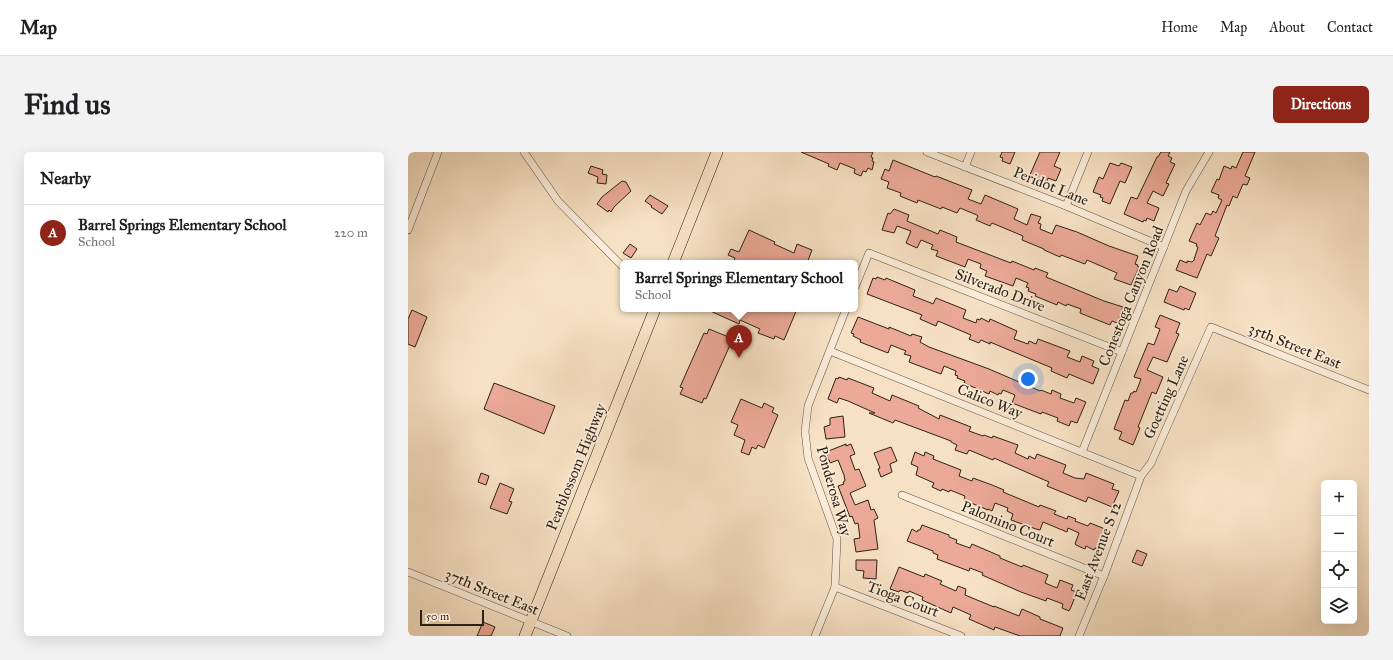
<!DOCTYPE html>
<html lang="en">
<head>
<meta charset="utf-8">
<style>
  body { margin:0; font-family:"IM FELL Great Primer",serif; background:#f2f2f2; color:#202124 }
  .controls { position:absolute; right:12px; bottom:12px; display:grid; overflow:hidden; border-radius:6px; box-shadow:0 4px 16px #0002 }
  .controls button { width:36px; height:36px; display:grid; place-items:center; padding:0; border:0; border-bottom:1px solid #e0e0e0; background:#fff; color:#202124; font:20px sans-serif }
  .scale { position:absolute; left:12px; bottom:10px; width:64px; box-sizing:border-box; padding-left:4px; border:2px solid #2d2114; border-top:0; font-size:11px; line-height:14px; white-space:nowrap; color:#2d2114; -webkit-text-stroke:3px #faecd9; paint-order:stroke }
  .you { position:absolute; left:620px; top:227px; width:14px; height:14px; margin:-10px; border:3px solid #fff; border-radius:50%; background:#1a73e8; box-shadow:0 0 0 6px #1a73e833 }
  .badge { display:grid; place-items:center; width:26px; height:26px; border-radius:50%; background:#8f2418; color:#fff; font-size:13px; font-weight:700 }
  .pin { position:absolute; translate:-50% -33px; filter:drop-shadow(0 1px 2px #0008) }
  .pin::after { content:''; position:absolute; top:21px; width:14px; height:12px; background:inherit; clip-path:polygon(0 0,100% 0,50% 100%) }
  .popup { position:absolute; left:212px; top:108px; width:238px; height:52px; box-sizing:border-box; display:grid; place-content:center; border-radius:6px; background:#fff; filter:drop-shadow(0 1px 3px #0005); font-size:13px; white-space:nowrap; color:#757577 }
  .popup b { font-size:15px; color:#202124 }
  .popup::after { content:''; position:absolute; left:50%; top:100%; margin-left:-8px; border:8px solid transparent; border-top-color:#fff }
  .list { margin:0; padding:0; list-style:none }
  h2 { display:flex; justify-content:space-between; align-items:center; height:52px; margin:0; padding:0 16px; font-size:17px }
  h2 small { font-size:13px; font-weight:400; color:#757577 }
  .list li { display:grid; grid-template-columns:26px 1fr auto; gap:12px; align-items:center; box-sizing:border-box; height:56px; padding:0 16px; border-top:1px solid #e0e0e0 }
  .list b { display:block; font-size:15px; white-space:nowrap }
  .list p { margin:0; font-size:13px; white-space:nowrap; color:#757577 }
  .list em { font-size:13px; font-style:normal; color:#757577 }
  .icon { flex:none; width:22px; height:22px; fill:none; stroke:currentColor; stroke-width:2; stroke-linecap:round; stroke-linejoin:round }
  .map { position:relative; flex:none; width:961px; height:484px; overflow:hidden; border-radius:6px }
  header { display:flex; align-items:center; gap:24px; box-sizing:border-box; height:56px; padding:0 20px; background:#fff; border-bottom:1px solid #e0e0e0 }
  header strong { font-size:19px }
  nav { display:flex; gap:22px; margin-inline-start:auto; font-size:14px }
  .intro { display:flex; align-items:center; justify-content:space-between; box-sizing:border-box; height:96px; padding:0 24px }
  h1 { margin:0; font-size:28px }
  .button { padding:10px 18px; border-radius:6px; background:#8f2418; color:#fff; font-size:14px; font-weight:700 }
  main { display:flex; gap:24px; padding:0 24px }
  aside { flex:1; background:#fff; border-radius:6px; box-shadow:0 4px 16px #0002 }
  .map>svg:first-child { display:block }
  .building { fill:#eca998; stroke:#2d2114 }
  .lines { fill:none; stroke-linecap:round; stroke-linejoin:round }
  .street-casing { stroke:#605140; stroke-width:8 }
  .primary-casing { stroke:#2d2114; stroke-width:12 }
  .street { stroke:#faecd9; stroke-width:7 }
  .primary { stroke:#f7e1c4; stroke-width:11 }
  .labels { text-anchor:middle; stroke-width:3.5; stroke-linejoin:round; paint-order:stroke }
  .street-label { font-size:15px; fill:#2d2114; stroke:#faecd9 }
</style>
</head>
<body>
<header>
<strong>Map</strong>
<nav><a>Home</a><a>Map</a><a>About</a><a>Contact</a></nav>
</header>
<div class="intro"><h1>Find us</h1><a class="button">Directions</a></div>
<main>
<aside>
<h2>Nearby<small></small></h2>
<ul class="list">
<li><span class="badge">A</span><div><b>Barrel Springs Elementary School</b><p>School</p></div><em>220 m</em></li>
</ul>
</aside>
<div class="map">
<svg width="961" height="484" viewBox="0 0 961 484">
  <rect width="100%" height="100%" fill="#f7e1c4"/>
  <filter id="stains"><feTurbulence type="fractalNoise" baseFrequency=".005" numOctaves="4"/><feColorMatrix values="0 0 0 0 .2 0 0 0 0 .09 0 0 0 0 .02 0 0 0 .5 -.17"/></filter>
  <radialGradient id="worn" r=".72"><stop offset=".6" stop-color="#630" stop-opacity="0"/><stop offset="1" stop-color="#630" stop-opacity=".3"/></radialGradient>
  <g class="building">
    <path d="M393,0H465L463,5L465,6L464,9L466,10L464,18L460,16L458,20L455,19L453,24L446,21L447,17L432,11L429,18L420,14L421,12Z"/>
    <path d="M594,0H607L602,12L594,9L595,6L592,5Z"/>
    <path d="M632,0H652L646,14L653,17L648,29L640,26L639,30L637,29L636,31L621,25Z"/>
    <path d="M753,0H762L760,4L764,6L762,10L767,12L758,31L761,32L755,44L745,39L739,51L751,56L746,69L739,66L738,69L736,68L735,70L716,62L723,45L729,47L749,5H750Z"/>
    <path d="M835,0H847L837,24L842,26L839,33L835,32L829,46L825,44L821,54L819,53L807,84L811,86L803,104L799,102L789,126L768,118L772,108L779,111V109L784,110L786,108L790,95L788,94L789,92L781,89L789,71L792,73L798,61L803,63L805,59L808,61L814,48L810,46L811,43L803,40L809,27L811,28L816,14L823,17L824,14L828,16Z"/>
    <path d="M485,8L527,25L528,24L564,38L560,47L573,52L577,43L610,57L606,67L619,73L623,62L633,65L630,71L633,72L632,77L644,82L648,73L669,80L701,94L730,104L727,112L730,113L729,114L731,115L723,133L706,127L709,121L679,108L677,112L653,103L652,105L636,98V97L614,88L615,84L584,71L582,74L568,68L570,64L569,63L552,56L549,61L534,55L533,57L510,48L509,51L492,44L493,41L479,36L481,30L473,27L477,17L481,19Z"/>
    <path d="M702,11L711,14L713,11L724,15L717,31L712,29L702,52L694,49L695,46L692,45L693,43L685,40L691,25L695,27Z"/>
    <path d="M183,14L195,18L194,22L199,23L198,32L189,31L190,25L180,21Z"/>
    <path d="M214,29L218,30L223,39L206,55L203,60L201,58L200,60L189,52L194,45Z"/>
    <path d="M242,43L260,54L254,62L243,55L244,54L237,49Z"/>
    <path d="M486,57L501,63L499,69L530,82L532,78L549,85L548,90L603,111L604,109L626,118L627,116L640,121L638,125L696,149L715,155L709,171L704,169L702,173L672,161L673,157L659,152L658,154L650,150L649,153L627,144L628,142L620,139L621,136L618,135L620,131L608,126L605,134L577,124L579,119L572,116L573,112L560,107L557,115L528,104L530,99L523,97L525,93L513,88L509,96L498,91L503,79L489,74L486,81L474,78L480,61L482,62Z"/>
    <path d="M341,78L367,90L366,92L386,101L389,92L404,98L399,111H325L327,106L320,103L323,97L331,100Z"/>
    <path d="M222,92L229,97L223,106L215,101Z"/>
    <path d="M469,125L477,128L478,126L507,138L505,144L523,151L525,152L528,146L558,158L555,166L568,171L569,167L572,168L573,166L581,170L582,167L609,179L606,187L620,192L621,189L628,192L630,187L662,199L659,205L672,210L674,204L686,209L684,214L691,217L685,232L661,222L659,226L643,219L644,216L582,190V192L573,188L571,191L561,187L563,183L530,169L528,174L512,167L514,163L459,142L465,126L468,127Z"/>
    <path d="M772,134L788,141L781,158L777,156L776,158L756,150L761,137L769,140Z"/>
    <path d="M298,157H389L376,188L367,184L366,187L350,181L352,177L332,168L331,172Z"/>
    <path d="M4,158L19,165L7,195L0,192V167Z"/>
    <path d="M752,163L772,171L768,181L771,182L759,210L745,205L739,218L755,225L748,242L744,240L730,275L732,276L725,293L711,287L714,280L706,277L717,248L720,249L723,241H725L726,239L728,240L733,227L726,225L740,191L746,193L752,177L747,175Z"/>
    <path d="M450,165L481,177V175L503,184L504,182L514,185L512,190L521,195L581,217L632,239L633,238L643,242L644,238L653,242L652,246L666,251L668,246L678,250L669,271L663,269L661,274L649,269L650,266L634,260L633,262L604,251L607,243L595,238L593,242L591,241L590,243L582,239L581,242L556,231L557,229L549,226L550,224L547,223L548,219L536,214L533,222L501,210L503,204L496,202L498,199L483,193L480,201L452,190L453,188L445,184L446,182L443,181Z"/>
    <path d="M301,177L323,186L320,192L322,193L298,247L296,246L294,251L272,242L275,236L272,235L296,181L299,182Z"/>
    <path d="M431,225L439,228L440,226L466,236L464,241L482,249L484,243L511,254L510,256L531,267L532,263L563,275L561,279L575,284L576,283L584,286L585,284L610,293L607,301L620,307L621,304L627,307L629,302L658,313L655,321L667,326L676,327L678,321L706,332L704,337L711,339L704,355L680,345L678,350L656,341L639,334L641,330L586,306L585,308L561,298L559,302L547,298L549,293L543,290V289L487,268L485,271L461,261H467L440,249L431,246L429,251L420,247L428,226L430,227Z"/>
    <path d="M86,231L147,254L136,282L76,257Z"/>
    <path d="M333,247L354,256L356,251L366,256L364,260L370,263L356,296L350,293L348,297L344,295L341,303L333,300L337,288L326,283L330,273L323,270Z"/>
    <path d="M435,264L437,285L418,287L416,275L422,273V266Z"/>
    <path d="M438,292V294L443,292L447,302L442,304L447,318L451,317L458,334L442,341L447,353L460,348L463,358L466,357L470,366L466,368L470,397L448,400L446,387L452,386L450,371L447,372L444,364L442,365L430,334L436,332L435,330L437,329L436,323L430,308L422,311L418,300Z"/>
    <path d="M483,295L489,309L482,312L484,320L473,325L470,317L472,316L466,301Z"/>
    <path d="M507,300L516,304L517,300L526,304L525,307L553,318L551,324L564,329L565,326L584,333L596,338L595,340L631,355L632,353L648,359L646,362L659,367L660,364L668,367L667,369L680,374L682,371L697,377L689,397L687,396L686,398L678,394L677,397L668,393L667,392L671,381L660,376L659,380L635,370L632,378L628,377L603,368L605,362L599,359L600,356L587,351L584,359L580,357V358L556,348L557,344L542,338L541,340L534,337L533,339L524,335L526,331L508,323L510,315L503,312Z"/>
    <path d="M73,321L81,324L78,333L70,330Z"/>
    <path d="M92,331L106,337L101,349L104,350L99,362L82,356Z"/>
    <path d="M514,373L541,383V385L549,388L548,391L562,396L564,392L592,404V406L614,415L615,413L640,423L637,431L649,436L652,428L665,433L663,438L669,440L663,455L661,459L654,456L655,452L639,446L638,449L613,440L574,423L575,421L562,416L561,419L529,407L530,403L525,401V399L499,389L504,377L509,380L510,378H512Z"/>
    <path d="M729,398L739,402L734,414L724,410Z"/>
    <path d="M448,408H469L468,427L455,426L456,419L448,418Z"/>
    <path d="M491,415L516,425L517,422L534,429L532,432L548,439L550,434L558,437L557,443L586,455V454L611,464L614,457L632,465V467L655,476L652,484H612L587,475L586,478L561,467L563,463L545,455L543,461L514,448L515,445L501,439L500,441L492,438L491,440L482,437Z"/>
    <path d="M75,470L87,475L83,484H69Z"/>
  </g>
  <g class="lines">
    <defs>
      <g id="street">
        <path d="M116,0L150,49L215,115"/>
        <path d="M519,0L658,54L756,95"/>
        <path d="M557,15L563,0"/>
        <path d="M658,54L680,0"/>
        <path d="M0,78L30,0"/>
        <path d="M447,135L461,101L714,200"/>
        <path d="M422,199L733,324"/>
        <path d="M674,300L778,39L801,0"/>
        <path d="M494,343L696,424"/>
        <path d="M0,420L159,484"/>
        <path d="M427,435L553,484"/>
        <path d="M407,484L427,435L429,387L400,306L397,279L400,254L438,157"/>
        <path d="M671,484L696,424L733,324L743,311L803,175L961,238"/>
      </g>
      <g id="primary">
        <path d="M265,111L309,0"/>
        <path d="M117,484L247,157"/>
      </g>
    </defs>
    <use href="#street" class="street-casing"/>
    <use href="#primary" class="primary-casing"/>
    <use href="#street" class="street"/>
    <use href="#primary" class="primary"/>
  </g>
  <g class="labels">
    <g class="street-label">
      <text transform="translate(643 34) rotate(22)" y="5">Peridot Lane</text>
      <text transform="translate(592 138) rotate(21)" y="5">Silverado Drive</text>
      <text transform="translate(723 144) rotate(-68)" y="5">Conestoga Canyon Road</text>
      <text transform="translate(887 194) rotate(22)" y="5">35th Street East</text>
      <text transform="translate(758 245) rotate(-66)" y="5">Goetting Lane</text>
      <text transform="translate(582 249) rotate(22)" y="5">Calico Way</text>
      <text transform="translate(168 315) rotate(-68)" y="5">Pearblossom Highway</text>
      <text transform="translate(426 339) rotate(74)" y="5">Ponderosa Way</text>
      <text transform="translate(600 372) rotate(22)" y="5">Palomino Court</text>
      <text transform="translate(690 399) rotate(-69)" y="5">East Avenue S 12</text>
      <text transform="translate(84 440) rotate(22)" y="5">37th Street East</text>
      <text transform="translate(495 447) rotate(21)" y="5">Tioga Court</text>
    </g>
  </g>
  <rect width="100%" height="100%" filter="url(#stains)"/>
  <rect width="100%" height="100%" fill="url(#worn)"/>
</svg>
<div class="controls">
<button>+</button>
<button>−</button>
<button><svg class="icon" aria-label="locate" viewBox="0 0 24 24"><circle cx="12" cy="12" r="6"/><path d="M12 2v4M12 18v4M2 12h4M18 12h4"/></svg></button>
<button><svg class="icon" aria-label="layers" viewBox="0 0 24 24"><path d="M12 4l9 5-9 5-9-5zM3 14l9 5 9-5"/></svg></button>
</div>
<div class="scale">50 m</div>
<div class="you"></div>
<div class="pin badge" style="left:331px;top:206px">A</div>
<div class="popup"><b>Barrel Springs Elementary School</b>School</div>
</div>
</main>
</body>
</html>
